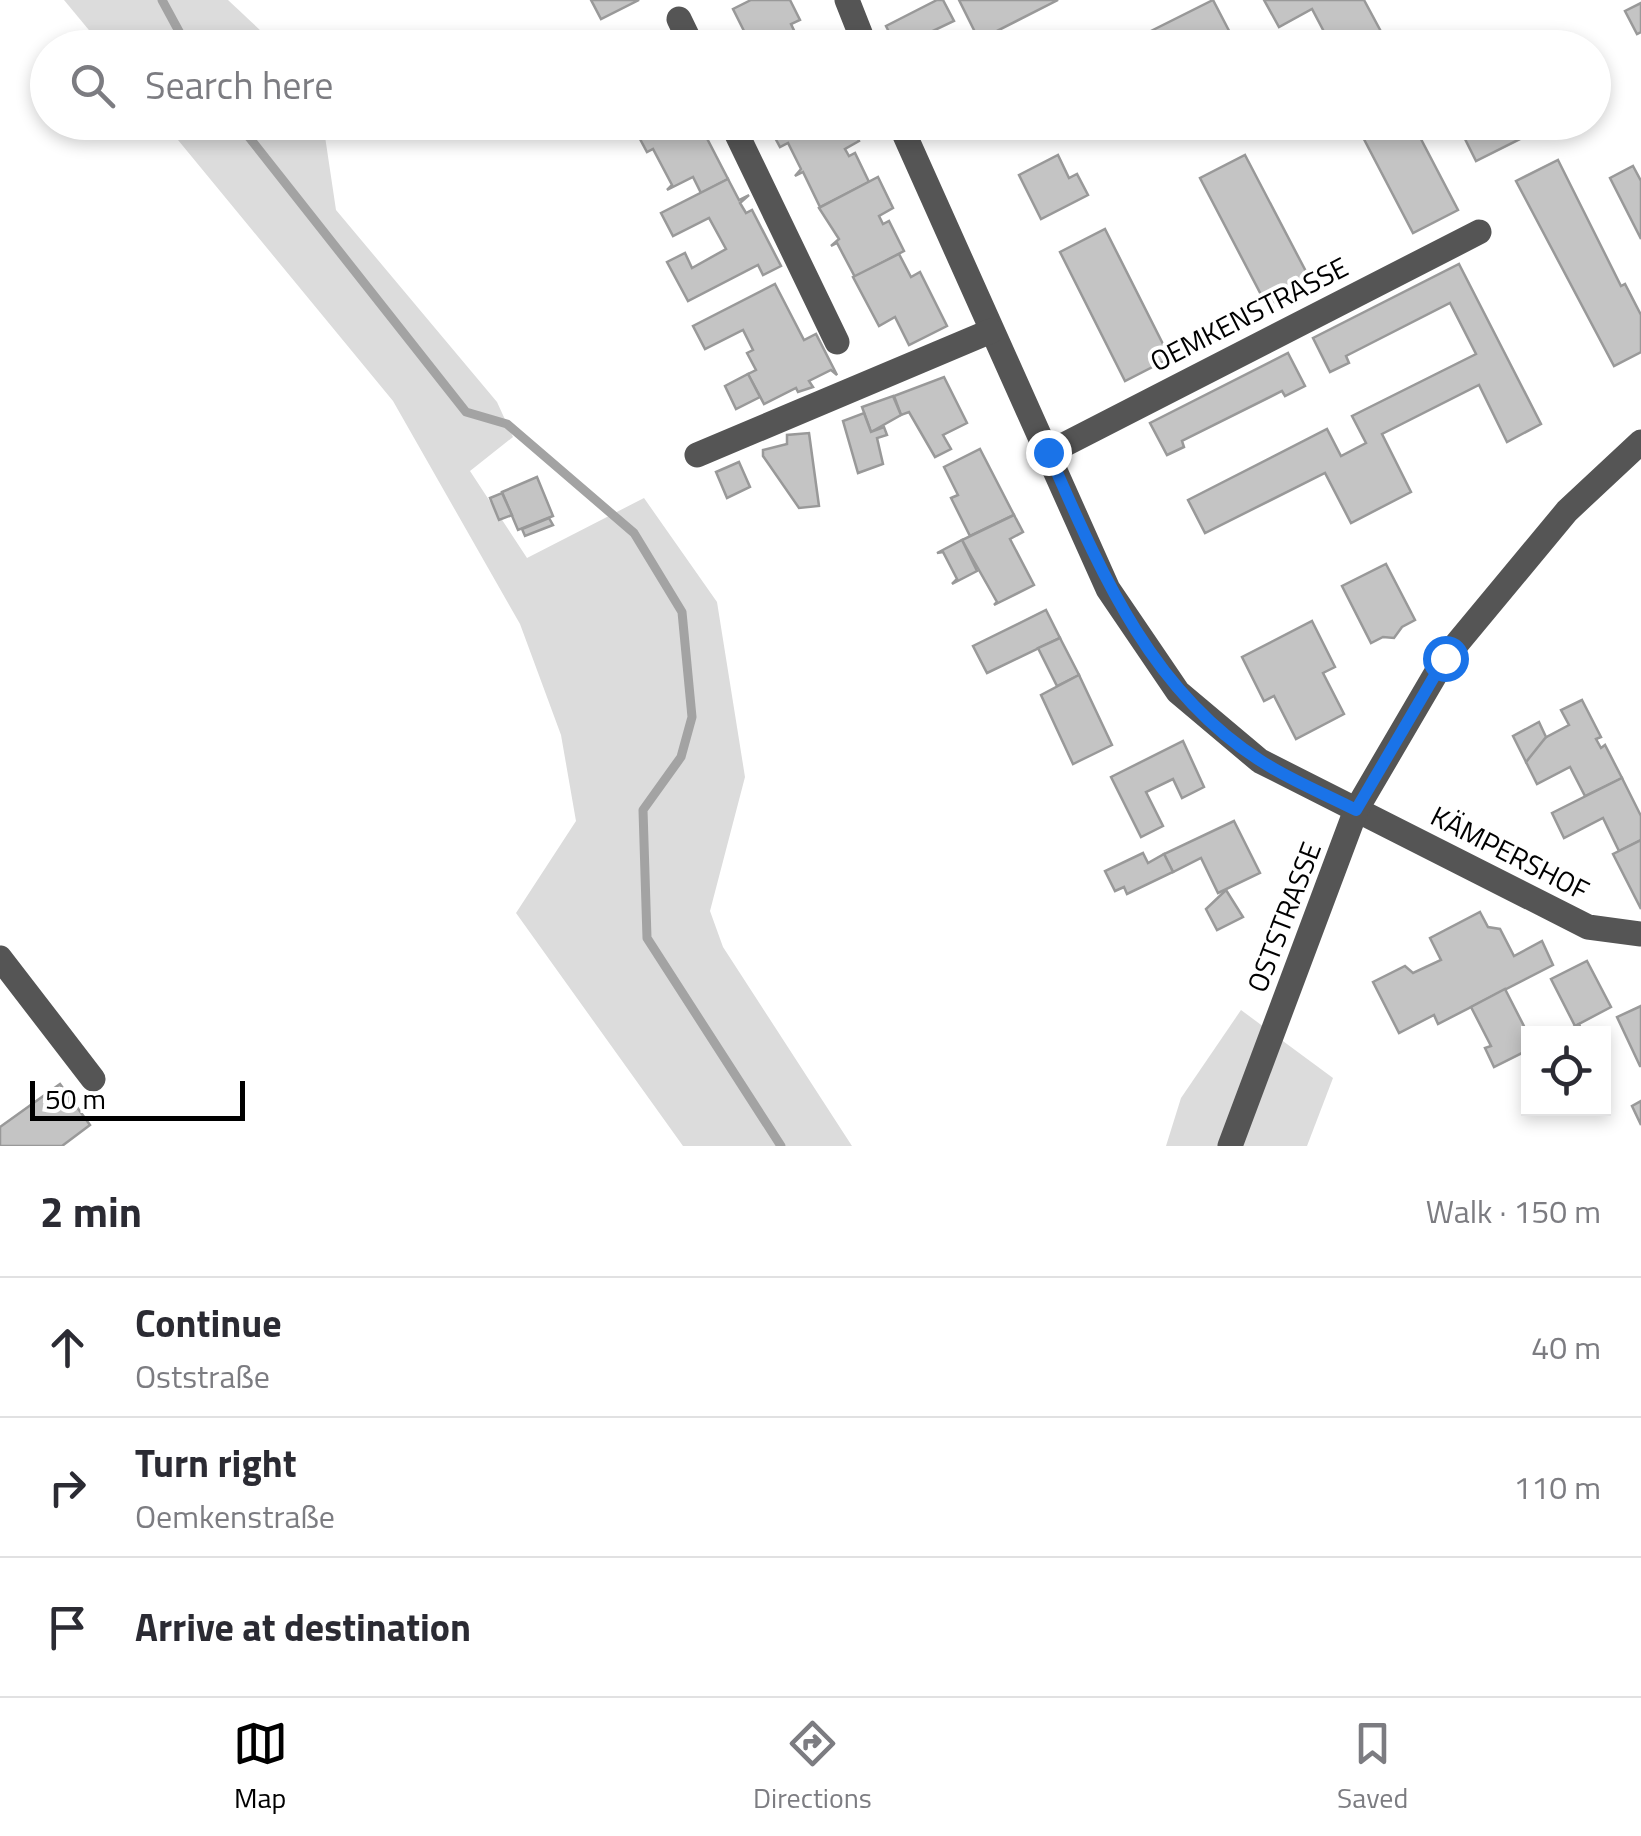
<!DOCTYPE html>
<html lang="en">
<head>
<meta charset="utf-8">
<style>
  body { margin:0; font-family:"Titillium Web",sans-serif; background:#f7f7f7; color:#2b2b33 }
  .controls { position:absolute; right:30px; bottom:30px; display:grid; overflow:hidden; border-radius:0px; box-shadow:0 5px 15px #0003 }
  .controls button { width:90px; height:90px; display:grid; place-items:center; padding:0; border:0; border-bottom:2px solid #e1e1e2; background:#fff; color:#2b2b33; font:50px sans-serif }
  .scale { position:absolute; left:30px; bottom:25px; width:215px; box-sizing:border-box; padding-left:10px; border:5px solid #000; border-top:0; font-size:28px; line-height:35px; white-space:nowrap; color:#000; -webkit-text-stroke:8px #fff; paint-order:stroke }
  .stop { position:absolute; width:30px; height:30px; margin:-22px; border:8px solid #1a73e8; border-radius:50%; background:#fff }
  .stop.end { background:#1a73e8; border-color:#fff; box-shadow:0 2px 10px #0008 }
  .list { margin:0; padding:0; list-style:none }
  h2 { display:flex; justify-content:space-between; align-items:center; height:130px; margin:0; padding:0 40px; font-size:42px }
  h2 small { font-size:32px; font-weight:400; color:#7c7c81 }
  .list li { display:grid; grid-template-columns:65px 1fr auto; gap:30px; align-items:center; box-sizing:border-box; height:140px; padding:0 40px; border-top:2px solid #e1e1e2 }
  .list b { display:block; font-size:38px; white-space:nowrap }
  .list p { margin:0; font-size:32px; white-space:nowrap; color:#7c7c81 }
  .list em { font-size:32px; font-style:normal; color:#7c7c81 }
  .icon { flex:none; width:55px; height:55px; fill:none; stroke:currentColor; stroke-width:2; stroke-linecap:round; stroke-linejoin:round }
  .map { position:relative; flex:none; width:1641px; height:1146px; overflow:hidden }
  .search { position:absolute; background:#fff; box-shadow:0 5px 15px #0003; left:30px; right:30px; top:30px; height:110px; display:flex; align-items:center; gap:25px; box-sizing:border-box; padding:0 35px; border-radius:55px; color:#7c7c81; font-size:38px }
  .sheet { height:550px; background:#fff }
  nav { display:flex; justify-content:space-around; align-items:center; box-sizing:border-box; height:140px; border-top:2px solid #e1e1e2; background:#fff; font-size:28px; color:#7c7c81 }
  nav a { display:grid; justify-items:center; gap:5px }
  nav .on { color:#000 }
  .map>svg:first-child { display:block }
  .green { fill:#dcdcdc }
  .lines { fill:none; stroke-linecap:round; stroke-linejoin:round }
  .stream { stroke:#a3a3a3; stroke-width:9 }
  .building { fill:#c4c4c4; stroke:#999; stroke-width:2.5 }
  .minor { stroke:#555; stroke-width:25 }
  .route { stroke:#1a73e8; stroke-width:12 }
  .labels { text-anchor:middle; stroke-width:8; stroke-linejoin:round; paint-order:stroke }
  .street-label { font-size:28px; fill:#000; stroke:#fff }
</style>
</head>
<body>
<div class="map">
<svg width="1641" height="1146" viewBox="0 0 1641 1146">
  <rect width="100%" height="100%" fill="#fff"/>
  <g class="green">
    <path d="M64,0H228L278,47H103Z"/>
    <path d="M164,123H323L336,210L497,402L513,437L470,471L527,558L644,498L717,602L745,777L710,911L723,947L852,1146H683L516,913L576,821L561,735L520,624L393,401Z"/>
    <path d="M1241,1010L1333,1078L1307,1146H1166L1181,1098Z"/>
  </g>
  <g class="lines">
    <g class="stream">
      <path d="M162,0L188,48"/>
      <path d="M237,122L466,412L507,424L634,533L682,612L692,717L681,757L643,810L647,938L781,1146"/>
    </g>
  </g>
  <g class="building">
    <path d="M591,0H639L601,19Z"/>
    <path d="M751,0H790L800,20L791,24L799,41L791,48H741L750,43L733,9Z"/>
    <path d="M937,0H943L954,21L897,48L886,26Z"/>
    <path d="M959,0H1058L979,40Z"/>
    <path d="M1213,0L1238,48H1160L1151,31Z"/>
    <path d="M1264,0H1364L1385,39L1369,48H1347L1342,37L1330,43L1312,9L1279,27Z"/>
    <path d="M1641,3V32L1637,34L1625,11Z"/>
    <path d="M647,32L655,48H616Z"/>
    <path d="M640,122L700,125L728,179L701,193L693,177L667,190L672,185L653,149L647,152L633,126Z"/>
    <path d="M797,122H850L859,141L845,149L849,156L855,153L869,182L820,207L803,172L795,176L801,169L788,143L780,147L773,134Z"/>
    <path d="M1355,122H1412L1458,210L1413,233Z"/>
    <path d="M1457,122H1493L1464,137Z"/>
    <path d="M1493,122H1542L1544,127L1476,161L1464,137Z"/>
    <path d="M1058,155L1069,178L1077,174L1088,195L1041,219L1019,175Z"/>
    <path d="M1245,155L1312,283L1267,306L1200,178Z"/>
    <path d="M1558,160L1621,286L1625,284L1641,315V352L1614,366L1516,181Z"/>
    <path d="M1633,166L1641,181V239L1610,178Z"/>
    <path d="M878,177L893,208L879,216L883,224L889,221L904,251L855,277L837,243L831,246L839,239L819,208Z"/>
    <path d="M728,179L739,200L749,195L740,203L746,213L752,210L781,266L763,275L758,265L688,301L667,262L685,253L692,268L726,249L709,218L673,236L661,213Z"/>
    <path d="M1105,229L1170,358L1125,381L1060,252Z"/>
    <path d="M899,254L911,277L920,272L947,326L909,345L895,317L879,326L853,277Z"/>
    <path d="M1459,264L1541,424L1507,442L1479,385L1382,434L1411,492L1351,523L1325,473L1205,533L1188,500L1327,429L1341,456L1366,443L1352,416L1476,354L1450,303L1346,356L1349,363L1330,372L1313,338Z"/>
    <path d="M775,284L804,340L816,334L837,375L831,370L809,381L813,387L798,392L796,388L764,404L748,374L756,370L747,353L753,350L743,330L705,349L693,326Z"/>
    <path d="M1288,353L1305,386L1285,396L1282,391L1182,441L1184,447L1167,455L1150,423Z"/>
    <path d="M748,374L760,397L736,409L725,386Z"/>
    <path d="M944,377L967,423L943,435L951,449L935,457L909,412L901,415L894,396Z"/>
    <path d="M893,396L901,415L871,432L862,407Z"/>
    <path d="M864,413L871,432L884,427L887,435L877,438L883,464L858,473L843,421Z"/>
    <path d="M809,433L819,506L799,508L763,456V450L787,444V435Z"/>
    <path d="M980,449L1014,515L970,536L951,498L958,495L944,467Z"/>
    <path d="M739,462L750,487L727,498L716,472Z"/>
    <path d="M537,477L553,516L518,530L502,492Z"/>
    <path d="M502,493L512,515L499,520L490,498Z"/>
    <path d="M1014,515L1023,532L1010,539L1034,585L994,605L997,602L962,540Z"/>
    <path d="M549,518L553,525L525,536L522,529Z"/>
    <path d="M962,540L977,571L952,584L957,579L943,552L937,553Z"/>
    <path d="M1386,564L1415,620L1402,627L1394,638L1383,637L1371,643L1342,586Z"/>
    <path d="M1046,610L1060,638L987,673L973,646Z"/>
    <path d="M1312,621L1335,667L1323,673L1344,714L1296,739L1274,696L1264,701L1242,657Z"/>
    <path d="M1060,638L1079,675L1057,686L1038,648Z"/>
    <path d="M1079,675L1112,745L1073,764L1041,695Z"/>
    <path d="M1582,700L1601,737L1596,739L1601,748L1605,745L1622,778L1585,796L1570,767L1537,784L1526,762L1541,740L1569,725L1561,710Z"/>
    <path d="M1539,722L1546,737L1526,762L1513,736Z"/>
    <path d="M1183,741L1204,787L1182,798L1173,779L1146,792L1163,826L1141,837L1111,777Z"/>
    <path d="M1622,778L1641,816V840L1619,851L1603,818L1564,838L1552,813Z"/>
    <path d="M1234,821L1260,873L1218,893L1201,858L1173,872L1164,854Z"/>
    <path d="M1641,840V909L1613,854Z"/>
    <path d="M1143,853L1148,863L1164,854L1173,872L1127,894L1124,887L1115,891L1105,871Z"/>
    <path d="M1226,890L1243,917L1217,930L1206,909Z"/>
    <path d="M1480,912L1488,927L1500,929L1514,956L1542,941L1553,965L1438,1024L1434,1015L1399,1033L1373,982L1405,966L1413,973L1441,960L1430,938Z"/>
    <path d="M1587,961L1611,1007L1575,1026L1551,979Z"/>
    <path d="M1505,989L1528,1034V1050L1494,1067L1485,1048L1491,1046L1471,1007Z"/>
    <path d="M1641,1006V1066H1640L1617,1017Z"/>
    <path d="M1579,1024L1583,1034H1560L1575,1026Z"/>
    <path d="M60,1084L90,1125L62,1146H0V1127Z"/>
    <path d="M1641,1101V1125L1632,1106Z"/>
  </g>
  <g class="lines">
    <g class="minor">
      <path d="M847,0L866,48"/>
      <path d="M679,19L693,48"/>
      <path d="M731,122L837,342"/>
      <path d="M899,122L1108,589L1178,692L1260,761L1588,927L1641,934"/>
      <path d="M1048,453L1479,232"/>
      <path d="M697,455L991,331"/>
      <path d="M0,958L93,1079"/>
      <path d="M1230,1146L1356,810L1445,658L1567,511L1641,442"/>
    </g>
  </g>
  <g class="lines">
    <path class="route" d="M1048,452C1099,568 1149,690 1261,761C1290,780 1325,794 1356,810L1445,658"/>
  </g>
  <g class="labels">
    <g class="street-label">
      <text transform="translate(1249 314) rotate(-27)" y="10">OEMKENSTRASSE</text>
      <text transform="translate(1510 853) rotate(27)" y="10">KÄMPERSHOF</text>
      <text transform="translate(1284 917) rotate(-69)" y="10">OSTSTRASSE</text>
    </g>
  </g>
</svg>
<div class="controls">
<button><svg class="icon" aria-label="locate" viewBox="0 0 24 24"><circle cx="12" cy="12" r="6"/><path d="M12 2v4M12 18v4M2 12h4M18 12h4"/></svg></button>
</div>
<div class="scale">50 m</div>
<div class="stop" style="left:1445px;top:658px"></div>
<div class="stop end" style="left:1048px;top:452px"></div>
<div class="search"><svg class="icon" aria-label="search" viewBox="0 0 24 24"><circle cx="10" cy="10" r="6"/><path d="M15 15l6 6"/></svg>Search here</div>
</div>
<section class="sheet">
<h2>2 min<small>Walk · 150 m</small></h2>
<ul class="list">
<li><svg class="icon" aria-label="ahead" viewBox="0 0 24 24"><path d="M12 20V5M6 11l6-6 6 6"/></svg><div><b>Continue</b><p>Oststraße</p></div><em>40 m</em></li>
<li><svg class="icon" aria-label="right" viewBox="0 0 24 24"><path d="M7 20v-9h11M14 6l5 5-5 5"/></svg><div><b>Turn right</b><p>Oemkenstraße</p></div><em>110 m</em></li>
<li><svg class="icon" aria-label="arrive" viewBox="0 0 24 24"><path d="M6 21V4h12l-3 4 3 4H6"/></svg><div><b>Arrive at destination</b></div></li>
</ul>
</section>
<nav>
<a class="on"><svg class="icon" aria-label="map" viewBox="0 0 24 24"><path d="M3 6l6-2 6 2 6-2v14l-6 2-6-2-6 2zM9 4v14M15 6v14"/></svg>Map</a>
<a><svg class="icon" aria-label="directions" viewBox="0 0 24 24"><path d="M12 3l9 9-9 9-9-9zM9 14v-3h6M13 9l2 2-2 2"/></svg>Directions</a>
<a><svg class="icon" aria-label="saved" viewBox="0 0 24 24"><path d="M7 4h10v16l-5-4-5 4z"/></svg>Saved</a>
</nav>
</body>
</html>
